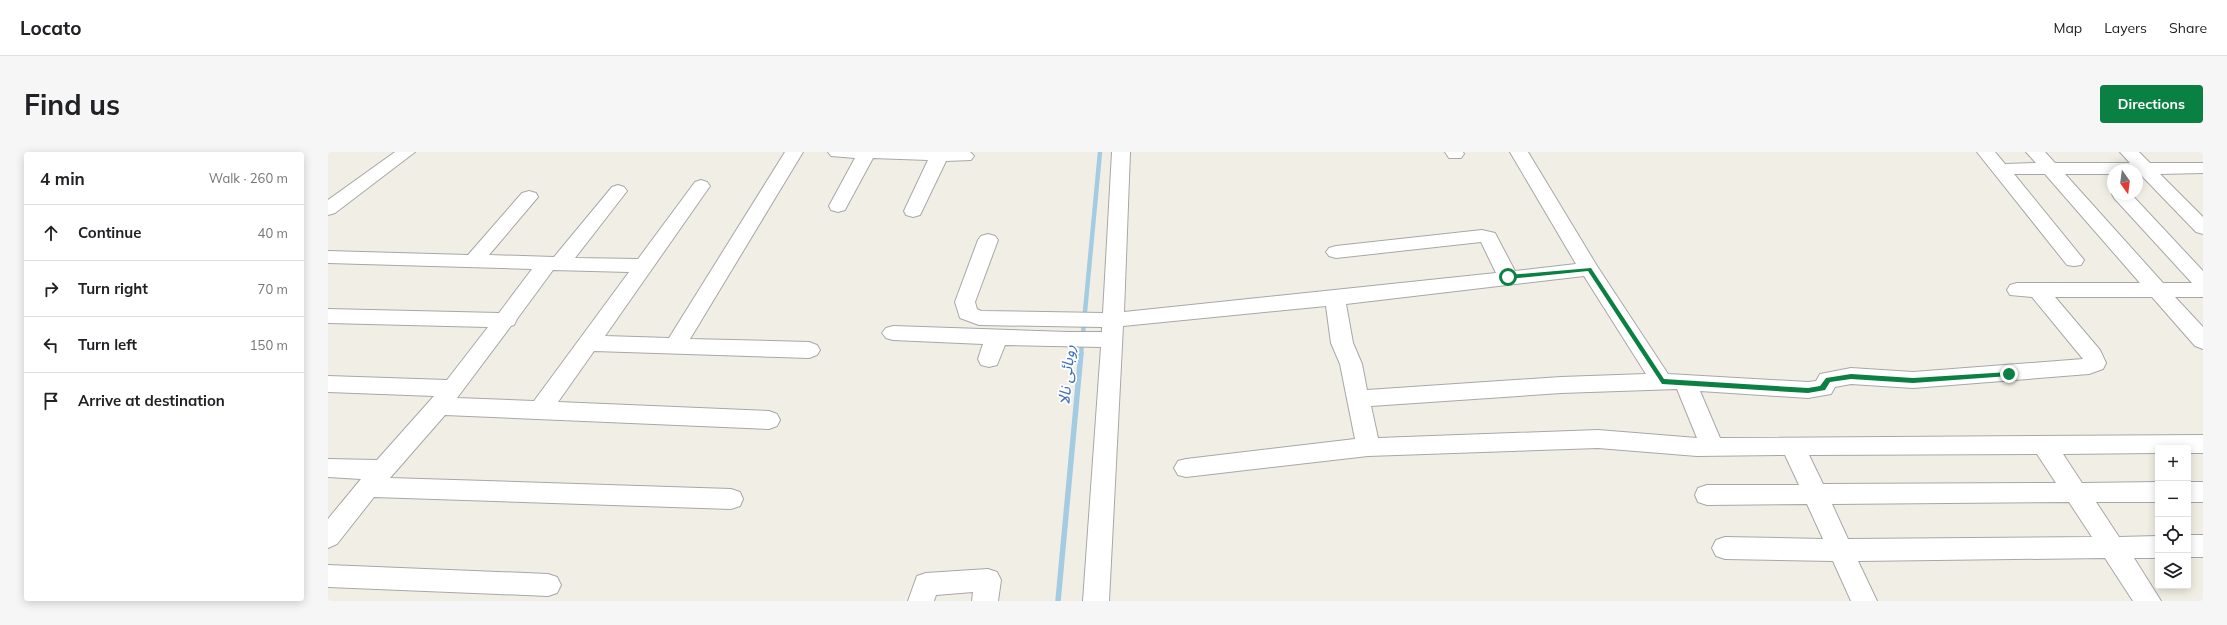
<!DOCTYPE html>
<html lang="en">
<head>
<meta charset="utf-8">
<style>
  body { margin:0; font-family:Mulish,"Noto Sans Arabic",sans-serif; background:#f6f6f6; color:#202124 }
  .controls { position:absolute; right:12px; bottom:12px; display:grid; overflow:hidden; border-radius:4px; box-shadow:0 2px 10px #0003 }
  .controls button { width:36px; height:36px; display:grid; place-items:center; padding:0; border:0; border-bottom:1px solid #e0e0e0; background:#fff; color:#202124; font:20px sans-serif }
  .compass { position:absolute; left:1779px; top:12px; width:36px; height:36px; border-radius:50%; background:#fff; box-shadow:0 2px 10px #0003; rotate:166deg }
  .stop { position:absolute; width:12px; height:12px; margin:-9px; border:3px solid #0b8043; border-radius:50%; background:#fff }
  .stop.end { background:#0b8043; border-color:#fff; box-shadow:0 1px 4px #0008 }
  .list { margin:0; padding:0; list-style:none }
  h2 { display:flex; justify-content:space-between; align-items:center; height:52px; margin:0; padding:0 16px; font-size:17px }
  h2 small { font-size:13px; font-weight:400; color:#757577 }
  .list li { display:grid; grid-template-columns:26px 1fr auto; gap:12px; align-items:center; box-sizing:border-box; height:56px; padding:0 16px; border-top:1px solid #e0e0e0 }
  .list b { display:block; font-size:15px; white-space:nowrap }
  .list em { font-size:13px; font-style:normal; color:#757577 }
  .icon { flex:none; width:22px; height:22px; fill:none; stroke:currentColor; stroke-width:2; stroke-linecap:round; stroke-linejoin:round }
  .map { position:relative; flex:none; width:1875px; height:449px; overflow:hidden; border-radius:4px }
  header { display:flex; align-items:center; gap:24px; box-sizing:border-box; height:56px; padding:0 20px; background:#fff; border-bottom:1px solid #e0e0e0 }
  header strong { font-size:19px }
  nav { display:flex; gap:22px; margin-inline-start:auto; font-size:14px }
  .intro { display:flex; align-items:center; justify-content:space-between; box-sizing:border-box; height:96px; padding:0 24px }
  h1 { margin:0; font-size:28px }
  .button { padding:10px 18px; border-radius:4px; background:#0b8043; color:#fff; font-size:14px; font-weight:700 }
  main { display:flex; gap:24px; padding:0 24px }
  aside { flex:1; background:#fff; border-radius:4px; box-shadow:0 2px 10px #0003 }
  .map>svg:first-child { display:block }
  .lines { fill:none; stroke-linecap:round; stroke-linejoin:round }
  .stream-far1 { stroke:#a3cce2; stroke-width:4.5 }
  .stream { stroke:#a3cce2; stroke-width:5.5 }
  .minor-casing { stroke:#a7a7a7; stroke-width:2 }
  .minor { fill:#fff; fill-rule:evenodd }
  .route { fill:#0b8043 }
  .labels { text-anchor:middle; stroke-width:3.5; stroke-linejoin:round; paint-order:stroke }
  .water-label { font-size:16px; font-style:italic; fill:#436fb8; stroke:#fff }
</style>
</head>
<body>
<header>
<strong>Locato</strong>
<nav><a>Map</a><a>Layers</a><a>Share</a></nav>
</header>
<div class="intro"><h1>Find us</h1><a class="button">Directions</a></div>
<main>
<aside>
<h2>4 min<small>Walk · 260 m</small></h2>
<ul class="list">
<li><svg class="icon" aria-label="ahead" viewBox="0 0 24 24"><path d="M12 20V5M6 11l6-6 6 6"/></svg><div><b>Continue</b></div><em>40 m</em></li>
<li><svg class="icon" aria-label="right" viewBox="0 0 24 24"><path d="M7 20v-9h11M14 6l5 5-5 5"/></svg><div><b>Turn right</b></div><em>70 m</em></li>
<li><svg class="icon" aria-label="left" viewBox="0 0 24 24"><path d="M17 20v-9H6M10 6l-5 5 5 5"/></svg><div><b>Turn left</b></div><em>150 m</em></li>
<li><svg class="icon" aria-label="arrive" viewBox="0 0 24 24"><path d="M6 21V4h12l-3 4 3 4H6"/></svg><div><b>Arrive at destination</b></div></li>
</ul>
</aside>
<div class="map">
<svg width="1875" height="449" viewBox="0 0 1875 449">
  <rect width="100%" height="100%" fill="#f1efe5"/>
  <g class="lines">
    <path class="stream-far1" d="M753,202L772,0"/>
    <path class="stream" d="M730,449L753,201"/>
    <defs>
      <g id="minor">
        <path d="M67,0H87L7,61L0,63V48Z"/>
        <path d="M457,0H475L362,187L481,190L489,193L492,198L489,203L481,206L266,199L230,250L441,259L449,262L452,268L449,274L441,277L117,263L62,326L403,337L412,340L415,347L412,354L403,357L46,345L9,392L0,396V367L33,327L0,325V307L49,308L106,244L0,240V224L119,228L160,175L0,171V157L171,161L204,117L0,111V99L140,103L194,41L201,39L208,41L210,45L161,103L226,105L284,35L290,33L296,35L299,39L247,106L310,107L367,30L373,28L379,30L382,34L277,184L341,186ZM225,118L301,120L206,249L129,246L183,174L186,173L189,167Z"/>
        <path d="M500,0H642L646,4L643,8L618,9L594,59L592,63L585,65L578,63L576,59L600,8L545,6L519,54L517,58L510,60L503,58L501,54L527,6L503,4Z"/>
        <path d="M784,0H802L796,160L1168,121L1153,90L1008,106L1001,104L998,100L1001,96L1008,94L1154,78L1167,81L1187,119L1248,112L1182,0H1200L1269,114L1340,222L1480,230L1488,229L1492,222L1523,216L1585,220L1755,207L1704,145L1682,143L1679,138L1682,133L1689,131H1812L1717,22H1686L1756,108L1753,113L1746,114L1739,113L1649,0H1667L1677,12L1708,11L1698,0H1717L1727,11H1802L1792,0H1811L1822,11H1875V21L1832,22L1875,65V82L1868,80L1812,22H1809V18H1785V22H1737L1835,131H1864L1786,46L1784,42L1785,40V42H1803L1875,119V145H1847L1875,175V197L1867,194L1824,145H1727L1772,198L1778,211L1775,217L1761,222L1585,236L1523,232L1507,235L1503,242L1480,246L1372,239L1392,286L1875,283V301H1860V296H1830V301L1735,302L1754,331L1830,330V350H1768L1791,385L1830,384V406H1806L1833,449H1805L1777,406L1530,409L1549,449H1523L1505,409L1397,407L1388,404L1384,396L1388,388L1397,385L1495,387L1479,352L1379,353L1370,350L1367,343L1370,336L1379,333H1471L1457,303L1369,304L1270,296L1040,304L858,325L850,323L846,316L850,309L858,307L1027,287L1012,212L1003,191L998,154L795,174L781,449H755L773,195L677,193L669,213L661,215L653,213L650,207L655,192L565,188L558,186L554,181L558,176L565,174L740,180H774V175L651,173L632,166L627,150L650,88L653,84L660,82L667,84L670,88L647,150L649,157L653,159L775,161ZM1256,124L1318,222L1233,225L1039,238L1034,212L1025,191L1018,152ZM1349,237L1369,286L1270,278L1050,286L1043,254L1233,241ZM1709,302L1728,331L1495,332L1481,303ZM1741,350L1764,385L1520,387L1504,352Z"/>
        <path d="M1117,0H1135L1136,2L1133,6H1121Z"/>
        <rect x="1860" y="330" width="15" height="20"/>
        <rect x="1860" y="383" width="15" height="22"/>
        <path d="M0,413L220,422L229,425L233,433L229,441L220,444L0,435Z"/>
        <path d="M660,417L669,420L673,428L670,449H644L645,440L608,443L606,449H580L589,424L598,421Z"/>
      </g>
    </defs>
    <use href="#minor" class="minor-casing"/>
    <use href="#minor" class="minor"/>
  </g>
  <path class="route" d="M1263,116L1336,227L1480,236L1492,234L1498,226L1523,222L1585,226L1681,220L1684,222L1681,224L1585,231L1523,227L1502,230L1497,238L1480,241L1334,232L1260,119L1180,127L1177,125L1180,123Z"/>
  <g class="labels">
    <g class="water-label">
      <text transform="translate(738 223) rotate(-85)" y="6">روہائی نالا</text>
    </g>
  </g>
</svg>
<div class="controls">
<button>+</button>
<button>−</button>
<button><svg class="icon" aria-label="locate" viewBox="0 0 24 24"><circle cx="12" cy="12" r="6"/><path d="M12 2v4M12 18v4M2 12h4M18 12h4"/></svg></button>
<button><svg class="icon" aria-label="layers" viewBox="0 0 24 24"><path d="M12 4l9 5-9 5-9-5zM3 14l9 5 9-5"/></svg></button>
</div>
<svg class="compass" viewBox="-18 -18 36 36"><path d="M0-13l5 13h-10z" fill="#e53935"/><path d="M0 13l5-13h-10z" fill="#757577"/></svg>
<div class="stop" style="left:1180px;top:125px"></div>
<div class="stop end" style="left:1681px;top:222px"></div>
</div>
</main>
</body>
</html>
